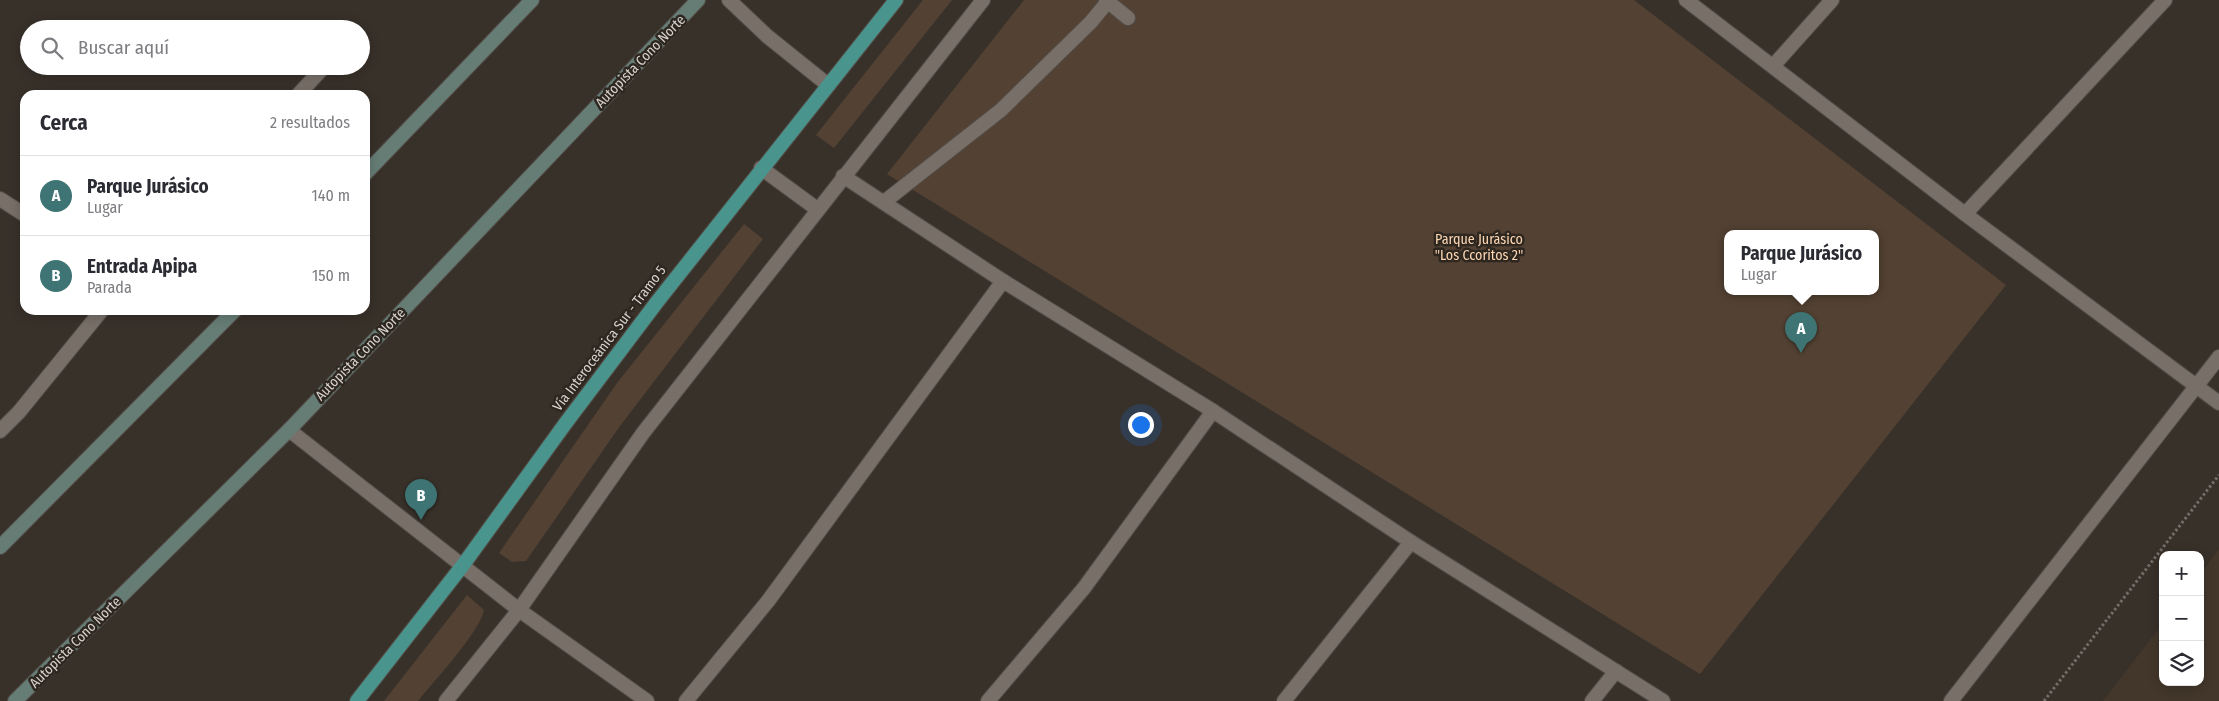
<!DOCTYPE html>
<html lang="es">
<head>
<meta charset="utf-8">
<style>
  body { margin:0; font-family:"Fira Sans Condensed",sans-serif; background:#f7f7f7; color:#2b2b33 }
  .controls { position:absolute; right:15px; bottom:15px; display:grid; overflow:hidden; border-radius:10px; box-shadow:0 2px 12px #0003 }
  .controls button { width:45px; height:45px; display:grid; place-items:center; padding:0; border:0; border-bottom:1px solid #e1e1e2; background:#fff; color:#2b2b33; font:25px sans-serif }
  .you { position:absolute; left:1140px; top:424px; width:18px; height:18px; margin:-12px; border:4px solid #fff; border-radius:50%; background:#1a73e8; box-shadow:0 0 0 8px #1a73e833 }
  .badge { display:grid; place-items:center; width:32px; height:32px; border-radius:50%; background:#3e7474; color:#fff; font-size:16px; font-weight:700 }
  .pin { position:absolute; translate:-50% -41px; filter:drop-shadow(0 1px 2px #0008) }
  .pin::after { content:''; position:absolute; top:26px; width:18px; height:15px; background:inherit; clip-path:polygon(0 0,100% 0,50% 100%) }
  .popup { position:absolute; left:1724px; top:230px; width:155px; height:65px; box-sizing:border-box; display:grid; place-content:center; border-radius:10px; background:#fff; filter:drop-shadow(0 1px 4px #0005); font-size:16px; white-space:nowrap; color:#7c7c81 }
  .popup b { font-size:19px; color:#2b2b33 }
  .popup::after { content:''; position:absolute; left:50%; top:100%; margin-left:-10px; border:10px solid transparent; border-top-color:#fff }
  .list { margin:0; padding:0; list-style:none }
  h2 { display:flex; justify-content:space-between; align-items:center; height:65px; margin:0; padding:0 20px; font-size:21px }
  h2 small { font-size:16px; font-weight:400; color:#7c7c81 }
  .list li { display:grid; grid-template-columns:32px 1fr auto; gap:15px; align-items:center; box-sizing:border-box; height:80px; padding:0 20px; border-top:1px solid #e1e1e2 }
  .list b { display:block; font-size:19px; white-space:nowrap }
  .list p { margin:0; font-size:16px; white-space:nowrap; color:#7c7c81 }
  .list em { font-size:16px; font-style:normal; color:#7c7c81 }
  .icon { flex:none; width:28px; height:28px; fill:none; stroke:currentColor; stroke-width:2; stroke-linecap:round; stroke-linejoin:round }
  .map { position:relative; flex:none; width:2219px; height:701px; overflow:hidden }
  .search { position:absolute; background:#fff; box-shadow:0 2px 12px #0003; left:20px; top:20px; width:350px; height:55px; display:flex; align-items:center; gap:12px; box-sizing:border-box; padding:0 18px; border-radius:28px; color:#7c7c81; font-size:19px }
  .panel { position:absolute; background:#fff; box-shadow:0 2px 12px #0003; left:20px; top:90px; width:350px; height:225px; border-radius:15px }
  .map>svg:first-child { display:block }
  .built { fill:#43372b }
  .green { fill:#534233; fill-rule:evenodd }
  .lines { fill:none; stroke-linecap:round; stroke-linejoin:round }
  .service-casing { stroke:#534c47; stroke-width:16 }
  .pedestrian-casing { stroke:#534c47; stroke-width:16 }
  .minor-casing { stroke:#534c47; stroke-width:16 }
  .secondary-casing { stroke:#534c47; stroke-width:16 }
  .trunk-casing { stroke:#534c47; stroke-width:16 }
  .path { stroke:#746e68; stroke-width:3; stroke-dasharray:2.5 2.5; stroke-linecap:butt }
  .service { stroke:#786f68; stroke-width:14 }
  .pedestrian { stroke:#786f68; stroke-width:14 }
  .minor { stroke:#786f68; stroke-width:14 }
  .secondary { stroke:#667d76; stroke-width:14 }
  .trunk { stroke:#49948c; stroke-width:14 }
  .labels { text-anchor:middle; stroke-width:5; stroke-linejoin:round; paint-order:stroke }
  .street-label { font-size:14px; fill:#d8d3cf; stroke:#2e2720 }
  .park-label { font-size:14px; fill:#fcd5b2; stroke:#2e2720 }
</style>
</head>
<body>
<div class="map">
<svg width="2219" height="701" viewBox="0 0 2219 701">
  <rect width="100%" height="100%" fill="#38312a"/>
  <path class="built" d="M2219,549V701H2103L2163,623V682H2200V574Z"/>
  <g class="green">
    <path d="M923,0H952L834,148L816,135Z"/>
    <path d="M1024,0H1634L2006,285L1700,674L887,174ZM1727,234H1875V292H1727Z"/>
    <path d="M744,224L763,239L620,426L526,561L512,562L499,553L617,383Z"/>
    <path d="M467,595L484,610C480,632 433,682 418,701H384Z"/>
  </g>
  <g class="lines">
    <defs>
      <path id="service" d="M884,202L1001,110L1091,22L1109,0"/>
      <path id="pedestrian" d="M1106,0L1128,18"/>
      <g id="minor">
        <path d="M729,0L767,36L828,85"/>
        <path d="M1686,0L1965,214L2219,403"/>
        <path d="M1773,66L1832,0"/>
        <path d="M298,95L321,70"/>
        <path d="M761,168L817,209"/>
        <path d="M843,176L1003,281L1213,411L1411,542L1663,701"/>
        <path d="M0,199L25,215"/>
        <path d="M1965,214L2165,0"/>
        <path d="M289,430L519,610L647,701"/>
        <path d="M0,431L19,412L102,310"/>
        <path d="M446,701L519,610L643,433L983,0"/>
        <path d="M686,701L768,601L1003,281"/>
        <path d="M988,701L1084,588L1213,411"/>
        <path d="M1284,701L1411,542"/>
        <path d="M1592,701L1616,671"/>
        <path d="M1951,701L2219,357"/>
      </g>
      <g id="secondary">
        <path d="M365,174L532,0"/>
        <path d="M0,547L235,310"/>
        <path d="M15,701L289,430L698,0"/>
      </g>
      <path id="trunk" d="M357,701L463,565L565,424L657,302L896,0"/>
    </defs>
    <use href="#service" class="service-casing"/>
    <use href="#pedestrian" class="pedestrian-casing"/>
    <use href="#minor" class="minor-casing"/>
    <use href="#secondary" class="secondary-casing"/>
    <use href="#trunk" class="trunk-casing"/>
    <path class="path" d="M2044,701L2219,475"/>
    <use href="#service" class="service"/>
    <use href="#pedestrian" class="pedestrian"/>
    <use href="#minor" class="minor"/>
    <use href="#secondary" class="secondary"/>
    <use href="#trunk" class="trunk"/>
  </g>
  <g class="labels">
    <g class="street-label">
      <text transform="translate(640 61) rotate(-46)" y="5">Autopista Cono Norte</text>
      <text transform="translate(609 338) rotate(-53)" y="5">Vía Interoceánica Sur - Tramo 5</text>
      <text transform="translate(360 354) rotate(-46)" y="5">Autopista Cono Norte</text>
      <text transform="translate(75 642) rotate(-45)" y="5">Autopista Cono Norte</text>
    </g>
    <g class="park-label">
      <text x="1479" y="244">Parque Jurásico<tspan x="1479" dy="16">"Los Ccoritos 2"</tspan></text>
    </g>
  </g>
</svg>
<div class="controls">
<button>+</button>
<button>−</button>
<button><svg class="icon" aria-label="layers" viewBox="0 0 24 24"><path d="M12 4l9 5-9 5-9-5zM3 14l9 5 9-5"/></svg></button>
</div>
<div class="you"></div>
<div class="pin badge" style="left:1801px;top:353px">A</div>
<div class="popup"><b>Parque Jurásico</b>Lugar</div>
<div class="pin badge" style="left:421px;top:520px">B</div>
<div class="search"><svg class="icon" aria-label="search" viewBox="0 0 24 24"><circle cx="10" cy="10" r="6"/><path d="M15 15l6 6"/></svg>Buscar aquí</div>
<section class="panel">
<h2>Cerca<small>2 resultados</small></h2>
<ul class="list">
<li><span class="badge">A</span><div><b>Parque Jurásico</b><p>Lugar</p></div><em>140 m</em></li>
<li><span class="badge">B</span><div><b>Entrada Apipa</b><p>Parada</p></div><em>150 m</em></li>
</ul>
</section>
</div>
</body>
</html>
